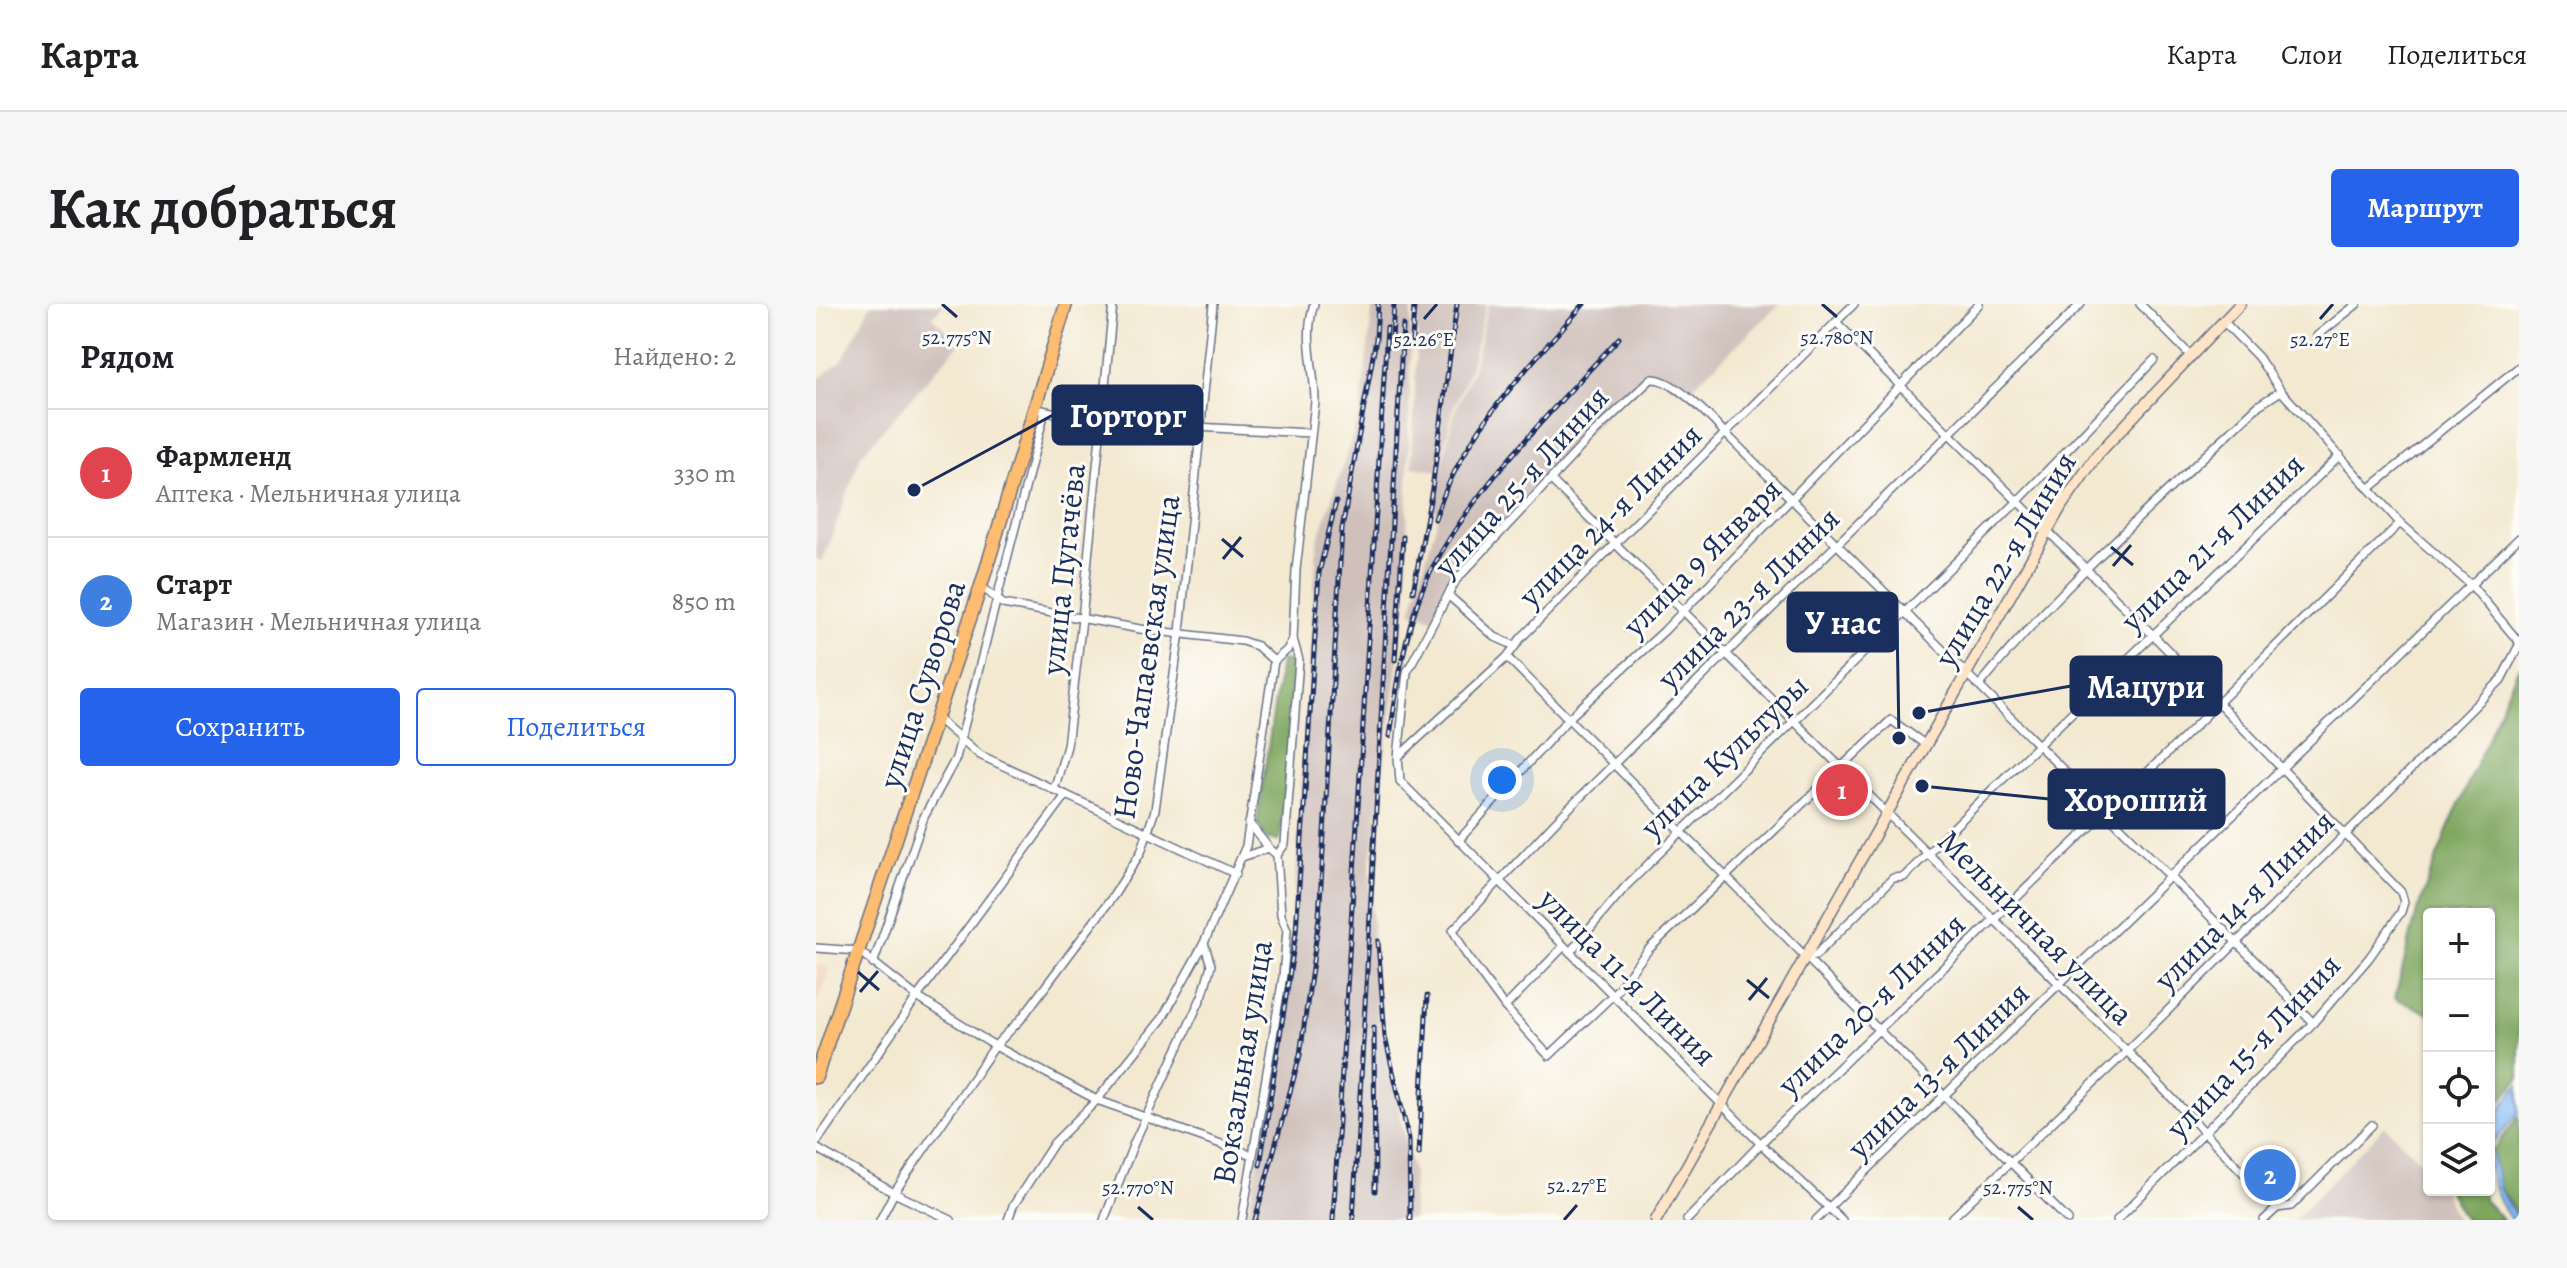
<!DOCTYPE html>
<html lang="ru">
<head>
<meta charset="utf-8">
<style>
  body { margin:0; font-family:Alegreya,serif; background:#f6f6f6; color:#202124 }
  .controls { position:absolute; right:24px; bottom:24px; display:grid; overflow:hidden; border-radius:8px; box-shadow:0 2px 6px #0004 }
  .controls button { width:72px; height:72px; display:grid; place-items:center; padding:0; border:0; border-bottom:2px solid #e0e0e0; background:#fff; color:#202124; font:40px sans-serif }
  .you { position:absolute; left:686px; top:476px; width:28px; height:28px; margin:-20px; border:6px solid #fff; border-radius:50%; background:#1a73e8; box-shadow:0 0 0 12px #1a73e833 }
  .badge { display:grid; place-items:center; width:52px; height:52px; border-radius:50%; background:#2563eb; color:#fff; font-size:26px; font-weight:700 }
  .pin { position:absolute; translate:-50% -50%; border:4px solid #fff; box-shadow:0 2px 8px #0006 }
  .list { margin:0; padding:0; list-style:none }
  h2 { display:flex; justify-content:space-between; align-items:center; height:104px; margin:0; padding:0 32px; font-size:34px }
  h2 small { font-size:26px; font-weight:400; color:#757577 }
  .list li { display:grid; grid-template-columns:52px 1fr auto; gap:24px; align-items:center; box-sizing:border-box; height:128px; padding:0 32px; border-top:2px solid #e0e0e0 }
  .list b { display:block; font-size:30px; white-space:nowrap }
  .list p { margin:0; font-size:26px; white-space:nowrap; color:#757577 }
  .list em { font-size:26px; font-style:normal; color:#757577 }
  .actions { display:flex; gap:16px; padding:24px 32px }
  .actions a { flex:1; padding:18px 0; border:2px solid #2563eb; border-radius:8px; text-align:center; font-size:28px; color:#2563eb }
  .actions .main { background:#2563eb; color:#fff }
  .icon { flex:none; width:44px; height:44px; fill:none; stroke:currentColor; stroke-width:2; stroke-linecap:round; stroke-linejoin:round }
  .map { position:relative; flex:none; width:1703px; height:916px; overflow:hidden; border-radius:8px }
  header { display:flex; align-items:center; gap:48px; box-sizing:border-box; height:112px; padding:0 40px; background:#fff; border-bottom:2px solid #e0e0e0 }
  header strong { font-size:38px }
  nav { display:flex; gap:44px; margin-inline-start:auto; font-size:28px }
  .intro { display:flex; align-items:center; justify-content:space-between; box-sizing:border-box; height:192px; padding:0 48px }
  h1 { margin:0; font-size:56px }
  .button { padding:20px 36px; border-radius:8px; background:#2563eb; color:#fff; font-size:28px; font-weight:700 }
  main { display:flex; gap:48px; padding:0 48px }
  aside { flex:1; background:#fff; border-radius:8px; box-shadow:0 2px 6px #0004 }
  .map>svg:first-child { display:block }
  .built { fill:#f3d4bf }
  .industrial { fill:#cfc0bb }
  .forest { fill:#7ea65e; stroke:#4c6a5e; stroke-width:2 }
  .water { fill:#86baf4; stroke:#5074a9; stroke-width:2 }
  .lines { fill:none; stroke-linecap:round; stroke-linejoin:round }
  .street-casing { stroke:#677086; stroke-width:10 }
  .secondary-casing { stroke:#677086; stroke-width:13 }
  .primary-casing { stroke:#677086; stroke-width:15 }
  .street { stroke:#fff; stroke-width:7 }
  .secondary { stroke:#fee4c6; stroke-width:10 }
  .primary { stroke:#fdbc70; stroke-width:12 }
  .rail-casing { stroke:#1b2f5e; stroke-width:5 }
  .rail { stroke:#fdfcf7; stroke-width:2; stroke-dasharray:6; stroke-linecap:butt }
  .ticks { fill:none; stroke:#1b2f5e; stroke-width:3 }
  .labels { text-anchor:middle; stroke-width:6; stroke-linejoin:round; paint-order:stroke }
  .street-label { font-size:32px; fill:#1b2f5e; stroke:#fdfcf7 }
  .ticks-label { font-size:20px; text-anchor:middle; fill:#1b2f5e; stroke:#fdfcf7; stroke-width:6; stroke-linejoin:round; paint-order:stroke }
  .leader { fill:none; stroke:#1b2f5e; stroke-width:3 }
  .callout-dot { fill:#1b2f5e; stroke:#fdfcf7; stroke-width:3 }
  .callout { fill:#1b2f5e; stroke:#1b2f5e; stroke-width:3 }
  .callout-label { font-size:34px; text-anchor:middle; font-weight:bold; fill:#fff }
</style>
</head>
<body>
<header>
<strong>Карта</strong>
<nav><a>Карта</a><a>Слои</a><a>Поделиться</a></nav>
</header>
<div class="intro"><h1>Как добраться</h1><a class="button">Маршрут</a></div>
<main>
<aside>
<h2>Рядом<small>Найдено: 2</small></h2>
<ul class="list">
<li><span class="badge" style="background:#e0444e">1</span><div><b>Фармленд</b><p>Аптека · Мельничная улица</p></div><em>330 m</em></li>
<li><span class="badge" style="background:#3f7fe0">2</span><div><b>Cтарт</b><p>Магазин · Мельничная улица</p></div><em>850 m</em></li>
</ul>
<div class="actions"><a class="main">Сохранить</a><a>Поделиться</a></div>
</aside>
<div class="map">
<svg width="1703" height="916" viewBox="0 0 1703 916">
  <rect width="100%" height="100%" fill="#fdfcf7"/>
  <filter id="ink" filterUnits="userSpaceOnUse"><feTurbulence type="fractalNoise" baseFrequency=".0125" numOctaves="2"/><feDisplacementMap in="SourceGraphic" scale="16" xChannelSelector="R" yChannelSelector="G"/><feConvolveMatrix kernelMatrix="1 2 1 2 8 2 1 2 1" color-interpolation-filters="sRGB"/></filter>
  <filter id="wash" filterUnits="userSpaceOnUse"><feTurbulence type="fractalNoise" baseFrequency=".006" numOctaves="4" result="noise"/><feDisplacementMap in="SourceGraphic" scale="32" xChannelSelector="R" yChannelSelector="G"/><feGaussianBlur stdDeviation="1.8" result="paint"/><feColorMatrix in="noise" values="0 0 0 0 0 0 0 0 0 0 0 0 0 0 0 0 0 1.4 0 .05"/><feComposite in="paint" operator="in"/></filter>
  <g filter="url(#wash)">
    <rect width="100%" height="100%" fill="#f3e8d0"/>
    <path class="built" d="M0,660L14,665L0,704Z"/>
    <g class="industrial">
      <path d="M55,0H128L116,13L143,40L45,151L7,257L0,255V77L27,55Z"/>
      <path d="M557,0H595L590,304L554,563L560,705L597,869V916H431L446,839L475,641L501,239L544,110Z"/>
      <path d="M602,0H670L655,62L637,105L623,167L596,163Z"/>
      <path d="M672,0H964L870,89L852,80L845,70L821,77L633,275L618,315L595,308L623,209L616,204L639,107L658,62Z"/>
      <path d="M1569,822L1613,866V886H1627L1641,916H1478Z"/>
    </g>
    <g class="forest">
      <path d="M465,356L480,358L464,536L451,535L441,518Z"/>
      <path d="M1703,362V775L1681,801L1673,780V610H1613V710L1579,694L1601,607L1631,527Z"/>
      <path d="M1703,812V912L1684,884L1676,848Z"/>
      <path d="M1632,886H1667L1668,896L1687,916H1649Z"/>
    </g>
    <path class="water" d="M1703,781V808L1675,842L1684,886L1702,916H1695C1663,869 1664,824 1703,781Z"/>
  </g>
  <g filter="url(#ink)">
    <g class="lines">
      <defs>
        <g id="street">
          <path d="M1324,0L1375,52"/>
          <path d="M1020,18L1337,331L1585,588L1588,598L1585,608L1553,654L1497,719L1301,916"/>
          <path d="M1408,18L1442,53L1465,87L1584,219L1655,281L1703,338"/>
          <path d="M1501,32L1541,0"/>
          <path d="M226,106L284,118L494,129"/>
          <path d="M736,177L1311,747L1461,904"/>
          <path d="M1554,184L1703,63"/>
          <path d="M165,282L187,300L324,325L426,337L441,342L458,357"/>
          <path d="M632,291L679,333L699,342"/>
          <path d="M691,353L1252,916"/>
          <path d="M1163,382C1247,279 1347,192 1443,101L1465,87"/>
          <path d="M122,415L164,451L420,570"/>
          <path d="M582,453L691,353L705,334L1038,0"/>
          <path d="M238,486L251,442L266,315L297,0"/>
          <path d="M433,519L453,544"/>
          <path d="M642,537L753,414L848,327L1163,0"/>
          <path d="M461,551L469,540L483,356L477,335"/>
          <path d="M426,553L453,544L461,551L465,611L471,626L467,673L426,916"/>
          <path d="M748,642L689,703L650,650L637,626L741,516L1265,0"/>
          <path d="M0,644L43,647L101,693L179,742L281,796L436,851"/>
          <path d="M754,648L810,582L1201,198L1338,56"/>
          <path d="M990,653L1000,651L1077,574L1088,573C1230,429 1380,293 1524,151"/>
          <path d="M57,660L108,513L140,454L229,107"/>
          <path d="M689,703L733,752L797,691L833,645L1075,416L1110,441"/>
          <path d="M0,839L101,693L250,491"/>
          <path d="M0,844L78,889L135,916"/>
          <path d="M64,916L78,889L179,742L205,715L298,591L325,548L339,506L364,328L397,0"/>
          <path d="M192,916L197,902L238,839L281,796L346,715L388,639L430,542L458,357L471,346L477,335L480,266L499,98C499,64 487,34 498,0"/>
          <path d="M288,916L318,839L387,690L395,661L388,639"/>
          <path d="M871,916L955,829L1365,436L1584,219"/>
          <path d="M1000,916L1703,234"/>
          <path d="M1026,916L946,841L584,477L582,453L591,368L640,276L779,128L835,75C857,73 894,113 909,129L1440,658L1497,719"/>
          <path d="M1134,916L1311,747L1685,376L1703,341"/>
          <path d="M1448,916L1461,904L1475,902L1556,821"/>
        </g>
        <path id="secondary" d="M840,916L1246,201L1282,150L1424,0"/>
        <path id="primary" d="M0,773L165,282L250,0"/>
      </defs>
      <use href="#street" class="street-casing"/>
      <use href="#secondary" class="secondary-casing"/>
      <use href="#primary" class="primary-casing"/>
      <use href="#street" class="street"/>
      <use href="#secondary" class="secondary"/>
      <use href="#primary" class="primary"/>
      <defs>
        <g id="rail">
          <path d="M576,36L578,0"/>
          <path d="M596,37L598,1"/>
          <path d="M619,215C646,130 710,65 768,0"/>
          <path d="M597,288L616,185L641,0"/>
          <path d="M579,356L587,233"/>
          <path d="M574,432C581,383 587,336 605,289C641,200 738,105 803,34"/>
          <path d="M562,637L569,733L593,835L594,916"/>
          <path d="M558,723L559,887"/>
          <path d="M603,850L611,692"/>
          <path d="M444,861L480,628L503,269L520,198"/>
          <path d="M439,916L484,751L503,614L526,225L560,35L562,0"/>
          <path d="M517,916L571,24"/>
          <path d="M537,916L587,21"/>
        </g>
      </defs>
      <use href="#rail" class="rail-casing"/>
      <use href="#rail" class="rail"/>
    </g>
  </g>
  <path class="ticks" d="M126,0L141,13M1006,0L1021,13M608,15L621,0M1504,15L1517,0M406,235L427,253M1295,243L1317,261M407,255L425,233M1297,262L1315,241M42,668L63,686M931,676L953,694M44,688L62,667M933,696L951,674M322,903L337,916M1202,903L1217,916M748,916L761,901"/>
  <g class="labels">
    <g class="street-label">
      <text transform="translate(705 177) rotate(-48)" y="11">улица 25-я Линия</text>
      <text transform="translate(794 211) rotate(-45)" y="11">улица 24-я Линия</text>
      <text transform="translate(1396 238) rotate(-44)" y="11">улица 21-я Линия</text>
      <text transform="translate(886 253) rotate(-45)" y="11">улица 9 Января</text>
      <text transform="translate(1189 255) rotate(-59)" y="11">улица 22-я Линия</text>
      <text transform="translate(247 265) rotate(-84)" y="11">улица Пугачёва</text>
      <text transform="translate(932 294) rotate(-45)" y="11">улица 23-я Линия</text>
      <text transform="translate(330 353) rotate(-82)" y="11">Ново-Чапаевская улица</text>
      <text transform="translate(106 380) rotate(-72)" y="11">улица Суворова</text>
      <text transform="translate(908 452) rotate(-44)" y="11">улица Культуры</text>
      <text transform="translate(1428 596) rotate(-45)" y="11">улица 14-я Линия</text>
      <text transform="translate(1220 623) rotate(45)" y="11">Мельничная улица</text>
      <text transform="translate(812 673) rotate(45)" y="11">улица 11-я Линия</text>
      <text transform="translate(1055 700) rotate(-44)" y="11">улица 20-я Линия</text>
      <text transform="translate(1437 742) rotate(-47)" y="11">улица 15-я Линия</text>
      <text transform="translate(426 758) rotate(-81)" y="11">Вокзальная улица</text>
      <text transform="translate(1122 766) rotate(-44)" y="11">улица 13-я Линия</text>
    </g>
  </g>
  <g class="ticks-label">
    <text x="141" y="40">52.775°N</text>
    <text x="1021" y="40">52.780°N</text>
    <text x="608" y="42">52.26°E</text>
    <text x="1504" y="42">52.27°E</text>
    <text x="761" y="888">52.27°E</text>
    <text x="322" y="890">52.770°N</text>
    <text x="1202" y="890">52.775°N</text>
  </g>
  <path class="leader" d="M98 186L237 111M1083 434L1081 318M1103 409L1255 382M1106 482L1233 495"/>
  <g class="callout-dot">
    <circle cx="98" cy="186" r="8"/>
    <circle cx="1083" cy="434" r="8"/>
    <circle cx="1103" cy="409" r="8"/>
    <circle cx="1106" cy="482" r="8"/>
  </g>
  <g class="callout">
    <rect x="237" y="82" width="149" height="58" rx="8"/>
    <rect x="972" y="289" width="109" height="58" rx="8"/>
    <rect x="1255" y="353" width="150" height="58" rx="8"/>
    <rect x="1233" y="466" width="175" height="58" rx="8"/>
  </g>
  <g class="callout-label">
    <text x="312" y="123">Горторг</text>
    <text x="1027" y="330">У нас</text>
    <text x="1330" y="394">Мацури</text>
    <text x="1320" y="507">Хороший</text>
  </g>
</svg>
<div class="controls">
<button>+</button>
<button>−</button>
<button><svg class="icon" aria-label="locate" viewBox="0 0 24 24"><circle cx="12" cy="12" r="6"/><path d="M12 2v4M12 18v4M2 12h4M18 12h4"/></svg></button>
<button><svg class="icon" aria-label="layers" viewBox="0 0 24 24"><path d="M12 4l9 5-9 5-9-5zM3 14l9 5 9-5"/></svg></button>
</div>
<div class="you"></div>
<div class="pin badge" style="left:1026px;top:486px;background:#e0444e">1</div>
<div class="pin badge" style="left:1454px;top:871px;background:#3f7fe0">2</div>
</div>
</main>
</body>
</html>
